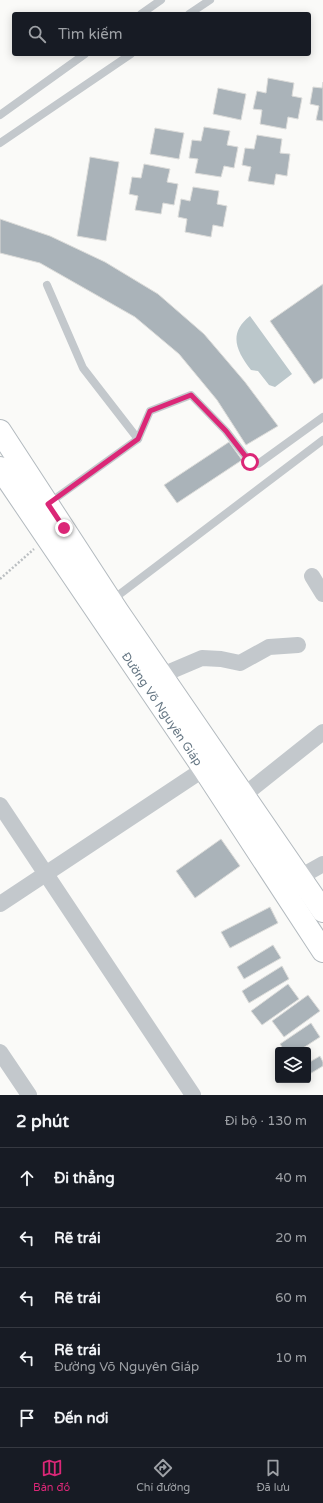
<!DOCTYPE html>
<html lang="vi">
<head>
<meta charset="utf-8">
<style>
  body { margin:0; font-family:"Varela Round",sans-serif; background:#242831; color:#f1f3f6 }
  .controls { position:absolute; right:12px; bottom:12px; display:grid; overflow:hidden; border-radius:4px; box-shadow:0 2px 10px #0003 }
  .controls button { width:36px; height:36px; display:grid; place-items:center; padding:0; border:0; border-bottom:1px solid #363941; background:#171b24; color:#f1f3f6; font:20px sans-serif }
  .stop { position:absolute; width:12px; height:12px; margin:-9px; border:3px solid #db2777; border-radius:50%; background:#fff }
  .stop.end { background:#db2777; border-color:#fff; box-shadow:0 1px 4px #0008 }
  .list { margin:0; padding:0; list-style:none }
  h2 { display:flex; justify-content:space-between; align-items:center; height:52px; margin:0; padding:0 16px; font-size:17px }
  h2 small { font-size:13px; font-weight:400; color:#9ea1a6 }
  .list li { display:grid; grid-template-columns:26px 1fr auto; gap:12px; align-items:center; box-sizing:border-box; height:60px; padding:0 16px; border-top:1px solid #363941 }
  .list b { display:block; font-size:15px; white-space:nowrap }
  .list p { margin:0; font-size:13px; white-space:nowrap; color:#9ea1a6 }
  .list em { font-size:13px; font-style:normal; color:#9ea1a6 }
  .icon { flex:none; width:22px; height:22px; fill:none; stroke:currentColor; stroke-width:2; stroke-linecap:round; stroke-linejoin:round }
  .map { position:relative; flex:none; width:323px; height:1095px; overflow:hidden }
  .search { position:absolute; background:#171b24; box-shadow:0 2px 10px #0003; left:12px; right:12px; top:12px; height:44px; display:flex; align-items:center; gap:10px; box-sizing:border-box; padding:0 14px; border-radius:4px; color:#9ea1a6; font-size:15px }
  .sheet { height:352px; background:#171b24 }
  nav { display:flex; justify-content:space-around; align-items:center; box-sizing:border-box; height:56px; border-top:1px solid #363941; background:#171b24; font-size:11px; color:#9ea1a6 }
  nav a { display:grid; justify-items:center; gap:2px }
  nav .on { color:#db2777 }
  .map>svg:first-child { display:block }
  .water { fill:#bbc7cb }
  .building { fill:#aab3b9; stroke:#dcdcda }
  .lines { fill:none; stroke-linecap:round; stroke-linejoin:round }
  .secondary-casing { stroke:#b3babf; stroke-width:24 }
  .path { stroke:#bbbfc2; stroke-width:2.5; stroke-dasharray:2 2; stroke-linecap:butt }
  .service { stroke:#c3c8cc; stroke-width:8 }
  .minor { stroke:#c3c8cc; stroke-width:16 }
  .secondary { stroke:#fff; stroke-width:22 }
  .route { stroke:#db2777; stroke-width:5 }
  .labels { text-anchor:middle; stroke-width:4; stroke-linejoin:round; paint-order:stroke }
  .street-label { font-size:12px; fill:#657683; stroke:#fff }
</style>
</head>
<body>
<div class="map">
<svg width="323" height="1095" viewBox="0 0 323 1095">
  <rect width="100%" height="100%" fill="#fafaf8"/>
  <path class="water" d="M250,316L292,374L275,387L269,385L258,371L251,370C236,351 228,333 250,316Z"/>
  <g class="building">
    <path d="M268,78L294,83L292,96L302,98L298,119L288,117L286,129L260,124L262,110L253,109L257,91L266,93Z"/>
    <path d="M323,82V121L316,120L319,106L310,104L313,87L322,88Z"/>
    <path d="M218,88L246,94L241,120L213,114Z"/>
    <path d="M204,127L230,131L227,145L238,147L234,168L224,166L221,177L195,173L198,159L189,158L192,140L201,141Z"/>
    <path d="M155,128L184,133L179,159L150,154Z"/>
    <path d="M257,135L282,139L280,153L290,154L287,176L276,174L274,185L248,181L251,167L242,165L245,148L254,149Z"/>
    <path d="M90,157L119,162L106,241L77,236Z"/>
    <path d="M144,164L170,169L167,182L178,184L174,205L163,203L161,214L135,210L138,196L129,194L132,177L141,178Z"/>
    <path d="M193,187L219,191L217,204L227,206L223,227L213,225L211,237L185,232L187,219L178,217L181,199L190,201Z"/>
    <path d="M0,219L50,236L105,262L158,294L204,334L245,382L278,426L246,445L217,400L179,354L135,317L40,263L0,253Z"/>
    <path d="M323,284V378L314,384L270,321Z"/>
    <path d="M229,442L242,460L177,503L164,485Z"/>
    <path d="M221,839L240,866L195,898L176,871Z"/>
    <path d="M270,907L278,923L230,948L221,932Z"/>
    <path d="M273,945L281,958L244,979L237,967Z"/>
    <path d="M282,966L289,979L249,1003L242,991Z"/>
    <path d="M288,984L299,999L262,1025L251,1011Z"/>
    <path d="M308,995L320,1011L284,1037L272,1021Z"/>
    <path d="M311,1023L320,1037L300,1050H284L280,1044Z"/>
    <path d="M320,1056L323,1062V1066L308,1075V1063Z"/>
  </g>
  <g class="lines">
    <defs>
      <g id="secondary">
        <path d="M0,431L118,612L323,911"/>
        <path d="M0,468L204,769L323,951"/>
      </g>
    </defs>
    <use href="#secondary" class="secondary-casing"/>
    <path class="path" d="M0,579L34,549"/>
    <g class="service">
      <path d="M141,14L161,0"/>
      <path d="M189,14L210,0"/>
      <path d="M0,115L85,54"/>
      <path d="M0,143L131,54"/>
      <path d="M47,285L83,368L138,439L49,503"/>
      <path d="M138,439L150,411L191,395L226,431L250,462L258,464L323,417"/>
      <path d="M112,600L323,440"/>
    </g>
    <g class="minor">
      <path d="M312,576L323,594"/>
      <path d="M162,675L202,658L221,659L240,663L269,647L298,645"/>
      <path d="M244,795L323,732"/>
      <path d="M0,805L193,1095"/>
      <path d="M300,877L323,864"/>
      <path d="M0,904L204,769"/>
      <path d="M0,1052L29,1095"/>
    </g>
    <use href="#secondary" class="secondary"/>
  </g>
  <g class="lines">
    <path class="route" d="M64,528L48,504L138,439L150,411L191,395L226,431L250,462"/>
  </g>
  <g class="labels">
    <g class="street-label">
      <text transform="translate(162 709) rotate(56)" y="4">Đường Võ Nguyên Giáp</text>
    </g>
  </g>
</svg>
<div class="controls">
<button><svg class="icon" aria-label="layers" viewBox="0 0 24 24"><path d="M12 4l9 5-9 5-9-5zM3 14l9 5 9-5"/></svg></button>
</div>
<div class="stop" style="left:250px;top:462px"></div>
<div class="stop end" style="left:64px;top:528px"></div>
<div class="search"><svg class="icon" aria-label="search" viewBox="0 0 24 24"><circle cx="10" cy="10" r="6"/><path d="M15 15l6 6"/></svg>Tìm kiếm</div>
</div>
<section class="sheet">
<h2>2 phút<small>Đi bộ · 130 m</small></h2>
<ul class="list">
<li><svg class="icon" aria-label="ahead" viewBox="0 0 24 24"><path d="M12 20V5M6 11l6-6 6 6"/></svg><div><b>Đi thẳng</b></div><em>40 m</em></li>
<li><svg class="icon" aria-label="left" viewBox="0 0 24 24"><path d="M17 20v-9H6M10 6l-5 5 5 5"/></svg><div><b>Rẽ trái</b></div><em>20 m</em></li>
<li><svg class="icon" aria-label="left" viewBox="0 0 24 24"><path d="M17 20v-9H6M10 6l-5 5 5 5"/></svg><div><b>Rẽ trái</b></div><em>60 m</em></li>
<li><svg class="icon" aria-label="left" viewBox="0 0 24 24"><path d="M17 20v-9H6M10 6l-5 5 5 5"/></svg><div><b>Rẽ trái</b><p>Đường Võ Nguyên Giáp</p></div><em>10 m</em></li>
<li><svg class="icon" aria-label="arrive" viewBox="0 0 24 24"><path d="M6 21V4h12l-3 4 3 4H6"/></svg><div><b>Đến nơi</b></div></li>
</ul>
</section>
<nav>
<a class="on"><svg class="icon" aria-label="map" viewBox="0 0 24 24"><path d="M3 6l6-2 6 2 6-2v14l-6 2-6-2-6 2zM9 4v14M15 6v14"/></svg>Bản đồ</a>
<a><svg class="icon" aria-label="directions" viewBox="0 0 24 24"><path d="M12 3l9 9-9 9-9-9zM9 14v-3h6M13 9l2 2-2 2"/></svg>Chỉ đường</a>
<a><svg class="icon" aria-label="saved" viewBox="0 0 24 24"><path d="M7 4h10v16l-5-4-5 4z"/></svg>Đã lưu</a>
</nav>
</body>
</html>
